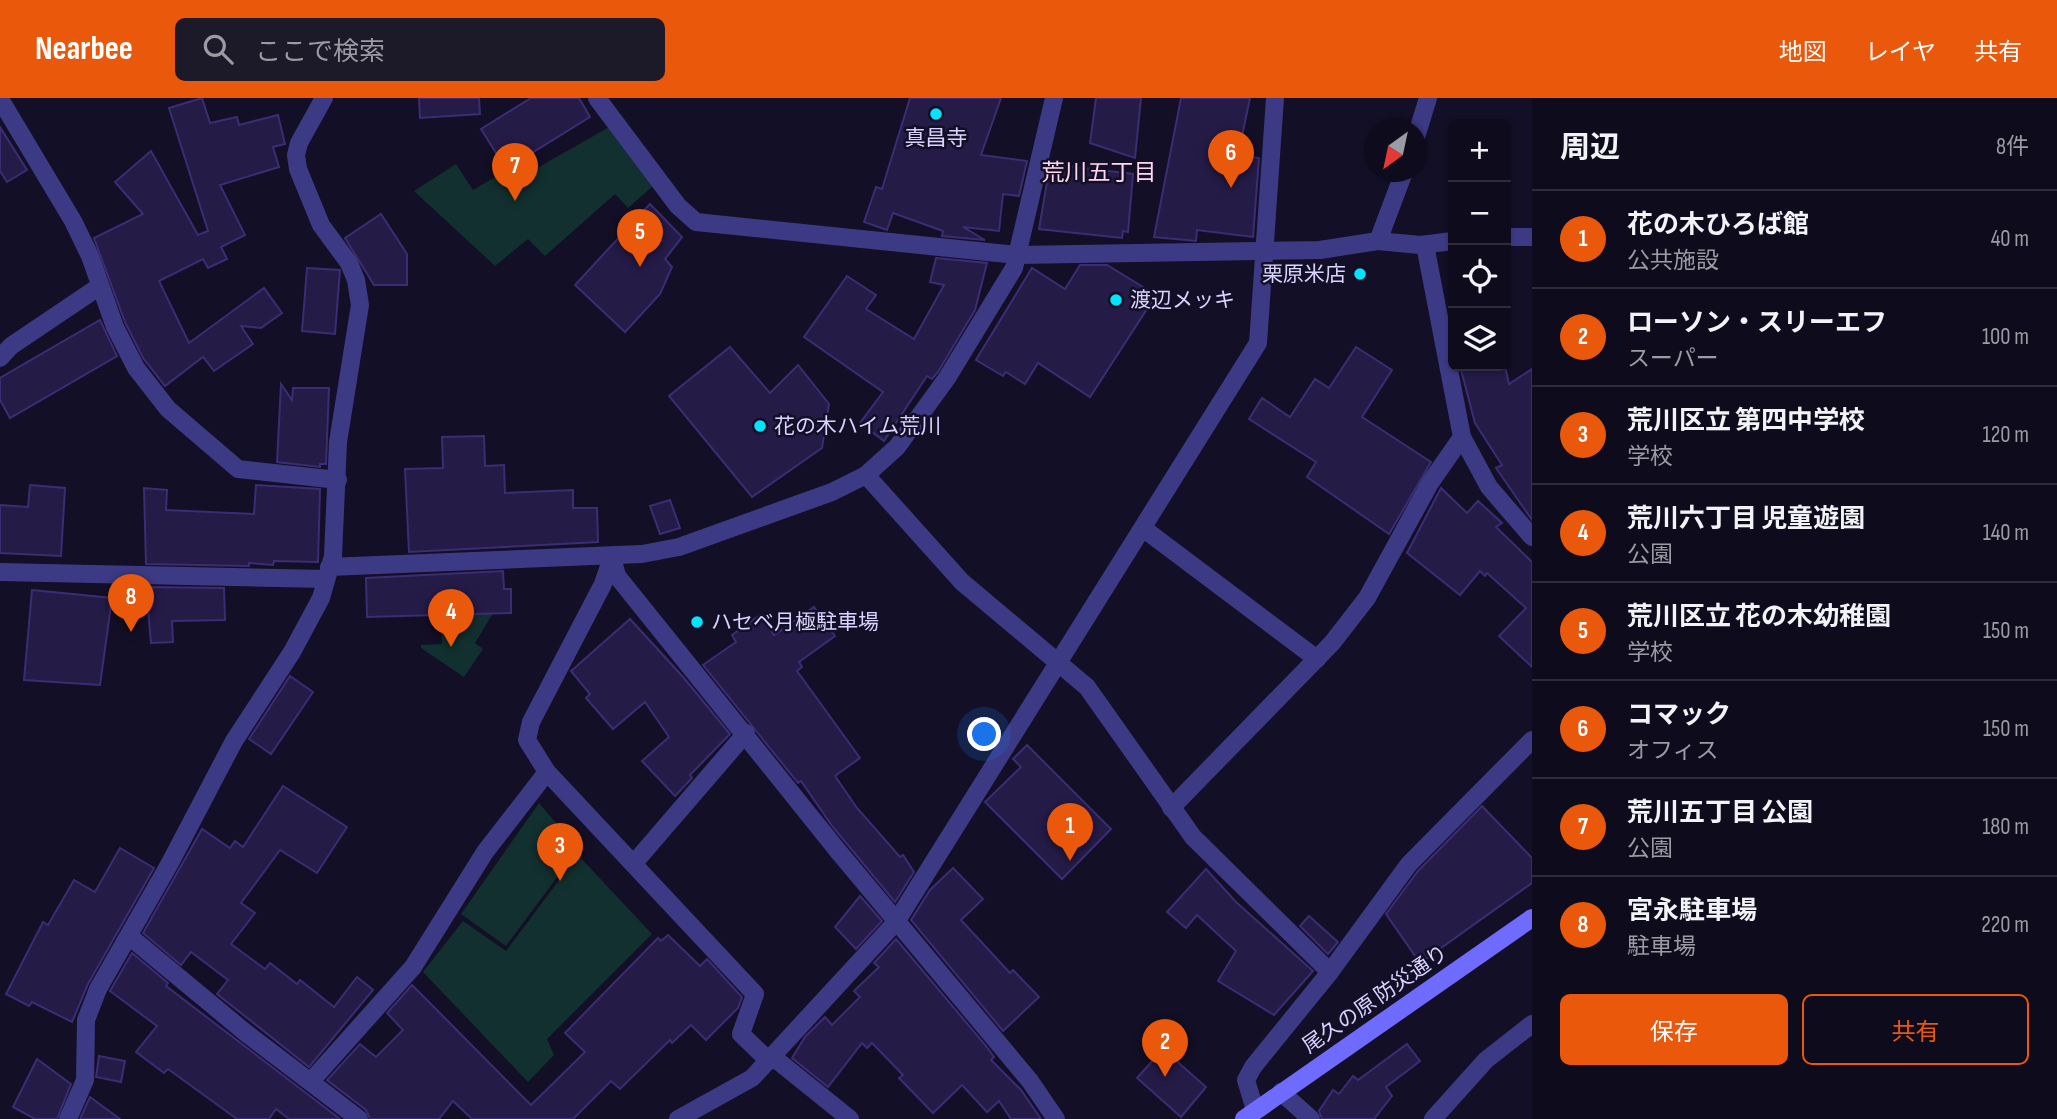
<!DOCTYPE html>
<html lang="ja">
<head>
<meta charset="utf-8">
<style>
  body { margin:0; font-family:"Sofia Sans Condensed","Noto Sans JP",sans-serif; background:#1c1929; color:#f1f3f6 }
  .controls { position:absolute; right:21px; top:21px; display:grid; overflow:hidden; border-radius:10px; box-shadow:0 2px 5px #0004 }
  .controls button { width:63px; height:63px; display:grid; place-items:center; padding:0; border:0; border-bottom:2px solid #2e2b3b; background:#0e0b1c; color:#f1f3f6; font:35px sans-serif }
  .compass { position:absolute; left:1364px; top:21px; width:63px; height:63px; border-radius:50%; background:#0e0b1c; box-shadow:0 2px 5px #0004; rotate:213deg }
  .you { position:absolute; left:985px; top:637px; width:24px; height:24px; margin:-18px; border:5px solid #fff; border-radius:50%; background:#1a73e8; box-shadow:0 0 0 10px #1a73e833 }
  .badge { display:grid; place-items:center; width:46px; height:46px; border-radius:50%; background:#ea580c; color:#fff; font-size:23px; font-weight:700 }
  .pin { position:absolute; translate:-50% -58px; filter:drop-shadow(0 2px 4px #0008) }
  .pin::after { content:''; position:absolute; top:37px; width:24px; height:21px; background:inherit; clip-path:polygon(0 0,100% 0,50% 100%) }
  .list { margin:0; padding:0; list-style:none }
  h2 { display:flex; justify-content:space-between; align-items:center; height:91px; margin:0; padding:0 28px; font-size:30px }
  h2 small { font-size:23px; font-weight:400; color:#9b9ba3 }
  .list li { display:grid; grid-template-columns:46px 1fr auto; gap:21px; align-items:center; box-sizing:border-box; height:98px; padding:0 28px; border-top:2px solid #2e2b3b }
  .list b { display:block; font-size:26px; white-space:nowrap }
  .list p { margin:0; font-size:23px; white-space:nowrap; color:#9b9ba3 }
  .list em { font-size:23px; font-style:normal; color:#9b9ba3 }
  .actions { display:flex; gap:14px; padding:21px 28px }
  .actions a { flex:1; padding:16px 0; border:2px solid #ea580c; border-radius:10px; text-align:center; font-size:24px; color:#ea580c }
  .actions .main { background:#ea580c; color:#fff }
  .icon { flex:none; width:38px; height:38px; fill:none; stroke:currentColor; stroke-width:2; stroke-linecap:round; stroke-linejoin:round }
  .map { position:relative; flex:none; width:1532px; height:1021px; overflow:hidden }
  header { display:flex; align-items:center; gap:42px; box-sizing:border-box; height:98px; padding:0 35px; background:#ea580c; color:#fff }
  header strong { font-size:33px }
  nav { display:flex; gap:38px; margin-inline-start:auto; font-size:24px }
  .search { width:490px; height:63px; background:#1c1929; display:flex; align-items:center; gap:18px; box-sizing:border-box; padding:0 24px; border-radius:10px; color:#9b9ba3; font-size:26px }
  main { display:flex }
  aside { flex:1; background:#0e0b1c }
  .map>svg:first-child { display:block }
  .green { fill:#12302f }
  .building { fill:#241b47; stroke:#3b2d73; stroke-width:2 }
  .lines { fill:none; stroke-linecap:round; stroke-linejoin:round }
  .street { stroke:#3d3a85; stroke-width:18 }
  .secondary { stroke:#6f6bff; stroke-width:18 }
  .poi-dot { fill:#00e5ff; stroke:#130f26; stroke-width:2.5 }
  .labels { text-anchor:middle; stroke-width:5; stroke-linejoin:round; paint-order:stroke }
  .poi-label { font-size:21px; fill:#d9d4ff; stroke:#130f26; text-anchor:start }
  .street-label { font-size:21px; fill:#d9d4ff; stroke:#130f26 }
  .neighbourhood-label { font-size:23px; fill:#ffd6f0; stroke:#130f26 }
</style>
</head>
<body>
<header>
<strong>Nearbee</strong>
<div class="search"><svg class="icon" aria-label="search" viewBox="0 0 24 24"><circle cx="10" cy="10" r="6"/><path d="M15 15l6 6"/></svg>ここで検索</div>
<nav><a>地図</a><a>レイヤ</a><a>共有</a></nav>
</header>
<main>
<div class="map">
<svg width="1532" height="1021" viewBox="0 0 1532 1021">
  <rect width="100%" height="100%" fill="#130f26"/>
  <g class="green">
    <path d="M611,28L654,87L628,110L615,96L545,158L528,141L495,168L414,93L456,66L473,92L502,75L509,86Z"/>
    <path d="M493,515L475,545L483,551L464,579L421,550V547L442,546L441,516Z"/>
    <path d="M539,705L578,751L506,848L461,816Z"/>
    <path d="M578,757L652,836L547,941L554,957L528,984L423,874L463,823L506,853Z"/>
  </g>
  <g class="building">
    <path d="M202,0L210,25L237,19L239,27L278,17L285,46L273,49L279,69L220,87L245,137L221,149L227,161L208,170L203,161L159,183L189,245L264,190L282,215L261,230L241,228L253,246L214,273L203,259L165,288L143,260L125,224L94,140L143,116L115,84L151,53L198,137L208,133L169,10Z"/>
    <path d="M419,0H479L480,16L420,20Z"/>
    <path d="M531,0H579L590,19L506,71L481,31Z"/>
    <path d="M910,0H1001L981,57L1027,63L1019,98L1003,96L999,133L963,129L985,142L942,138L943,133L893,115L887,132L864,124L876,89L882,91Z"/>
    <path d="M1096,0H1141L1135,60L1090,45Z"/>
    <path d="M1181,0H1250L1238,57L1259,60L1253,139L1197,132L1196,143L1154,139Z"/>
    <path d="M0,29L27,72L7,84L0,73Z"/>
    <path d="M1050,66L1133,76L1128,134L1123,133L1122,140L1039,131Z"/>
    <path d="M650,106L682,139L665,161L672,169L660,196L625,234L575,187Z"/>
    <path d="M381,116L407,156V187H374L345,140Z"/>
    <path d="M936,160L987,165L975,212L938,274L932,281L927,278L884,343L860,325L883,294L804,239L847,178L876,197L866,211L914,241L944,187L930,184Z"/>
    <path d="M1080,167H1107L1156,197L1090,299L1038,265L1025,286L1006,274L1003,278L976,262L1032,170L1065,191Z"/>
    <path d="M307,170L340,172L335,236L302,233Z"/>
    <path d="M100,222L117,258L10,320L0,302V280Z"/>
    <path d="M730,249L770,295L798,267L829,306L822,350L752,399L669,298Z"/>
    <path d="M1356,249L1392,272L1362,319L1431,364L1389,436L1307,379L1316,364L1249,321L1262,300L1290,319L1315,281L1329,290Z"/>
    <path d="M1460,268H1505L1509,286L1532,271V422L1496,370L1502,367L1475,325Z"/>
    <path d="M281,286L292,302L293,290H329L326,366H320V369L277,364Z"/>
    <path d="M484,338L485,368L504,367L505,395L573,392V410H597L598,444L409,454L405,371L443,370L442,339Z"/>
    <path d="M30,387L65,390L61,458L0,455V407L28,409Z"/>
    <path d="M256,387L320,391L318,464L274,463L273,467L249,465V468L146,466L144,390L167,392L166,412L254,416Z"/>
    <path d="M1441,390L1467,415L1478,403L1502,425L1496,429L1532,464V569L1499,538L1526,510L1487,475L1485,478L1480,473L1460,497L1407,455Z"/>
    <path d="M670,402L680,430L660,436L650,408Z"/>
    <path d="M503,473L504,491H511V515L367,519L366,480Z"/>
    <path d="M146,489L224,490L225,522L172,523L173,544L151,545Z"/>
    <path d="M32,492L112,500L100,587L24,582Z"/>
    <path d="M814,509L835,538L799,564L802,569L797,573L860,660L835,678L857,710L900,759L903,757L914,774L895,804L832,728L801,683L798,685L703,567L736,544L732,537L760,517L774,537Z"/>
    <path d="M630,521L684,580L730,636L690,677L692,680L675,698L642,663L669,639L645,604L613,631L586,600L590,596L571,573Z"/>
    <path d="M290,578L313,594L271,656L249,641Z"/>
    <path d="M1027,647L1111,731L1062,781L985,704L1021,669L1013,661Z"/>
    <path d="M283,688L347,729L317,775L280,752L241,805L255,815L231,846L265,871L270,865L297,886L300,882L334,909L357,879L373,892L309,969L217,896L228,882L191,854L181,867L143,835L202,731L230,750L235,743L243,749Z"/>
    <path d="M1482,708L1532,760V785L1420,865L1386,816L1418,773Z"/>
    <path d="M120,750L154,770L88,886L72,924L32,904L29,908L6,896L43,824L48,827L74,782L95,794Z"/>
    <path d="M953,770L983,801L961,822L1010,875L1013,872L1039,899L1003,933L911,822L930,792Z"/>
    <path d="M1206,771L1236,804L1313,873L1274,917L1218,883L1236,853L1197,817L1186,830L1167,814Z"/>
    <path d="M860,798L882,823L856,851L835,829Z"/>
    <path d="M1309,818L1338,844L1328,856L1300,828Z"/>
    <path d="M668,837L700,868L707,861L742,899L738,910L706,942L691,927L672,945L670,942L620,991L611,983L573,1021H472L453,1003L439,1021H370L366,1012L327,982L360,946L376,959L403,932L387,915L412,887L531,1007L585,954L565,935L658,840L661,843Z"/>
    <path d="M896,841L986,948L994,959L991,962L1021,992L1041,1021H1011L999,1003L987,1014L962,987L933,1015L899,980L903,977L872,945L867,950L862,945L828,989L792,960L805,939L825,919L832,927L860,899L854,893L879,869L874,865Z"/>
    <path d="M132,855L168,885L166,888L340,1021H289L276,1011L269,1021H237L168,971L164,975L136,954L157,928L110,893Z"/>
    <path d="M1407,946L1420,963L1386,989L1392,998L1374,1021H1322L1319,1013L1333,992L1339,996L1353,978L1358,982Z"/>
    <path d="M1163,951L1206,989L1181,1019L1137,980Z"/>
    <path d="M99,958L125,963L121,984L96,979Z"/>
    <path d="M37,961L71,986L57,1021H35L13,1009Z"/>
    <path d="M90,999L120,1021H80Z"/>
  </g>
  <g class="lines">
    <g class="street">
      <path d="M597,0L678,108L696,124L1017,157L1320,152L1378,143L1420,147L1453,143"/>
      <path d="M0,1L73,123L90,158L115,229L136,270L168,311L238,371L338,382"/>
      <path d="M1416,39L1428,0"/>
      <path d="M1506,139H1532"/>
      <path d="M1378,143L1404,74"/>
      <path d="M0,260L11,248L100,188"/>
      <path d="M1462,339L1489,389L1532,439"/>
      <path d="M866,377L962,484L1087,589L1193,739L1330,874"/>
      <path d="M1144,431L1317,561"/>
      <path d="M612,459L617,478L838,753L1030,983L1056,1021"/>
      <path d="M612,459L603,486L531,624L527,642L547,674L755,896L741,936L769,963"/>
      <path d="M329,469L642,456L679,449L832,394L866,377L897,349L947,280L1014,170L1054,0"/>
      <path d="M0,474L326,481"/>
      <path d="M1171,710L1332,545L1367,500L1430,385L1462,339L1425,147"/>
      <path d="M635,764L746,635"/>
      <path d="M129,838L246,935L359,1021"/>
      <path d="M773,959L850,1021"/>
      <path d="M312,982L413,869L485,754L547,674"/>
      <path d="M1281,994L1311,1021"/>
      <path d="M1255,1012L1246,982L1253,969L1330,874L1409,766L1532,642"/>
      <path d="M68,1021L85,982L86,922L98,891L170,765L234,643L292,554L321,500L333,458L338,344L360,207L356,182L349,165L321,127L298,71L296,57L299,45L324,0"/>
      <path d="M678,1021L752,980L896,824L1258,245L1275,0"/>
      <path d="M1433,1021L1486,962L1532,926"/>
    </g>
    <path class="secondary" d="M1244,1021L1532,820"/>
  </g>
  <g class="poi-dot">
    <circle cx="936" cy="16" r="7"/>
    <circle cx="1360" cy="176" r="7"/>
    <circle cx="1116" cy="202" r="7"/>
    <circle cx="760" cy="328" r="7"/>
    <circle cx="697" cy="524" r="7"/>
  </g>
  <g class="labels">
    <g class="poi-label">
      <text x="936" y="47" text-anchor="middle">真昌寺</text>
      <text x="1346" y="183" text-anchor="end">栗原米店</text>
      <text x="1130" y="209">渡辺メッキ</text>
      <text x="774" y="335">花の木ハイム荒川</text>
      <text x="711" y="531">ハセベ月極駐車場</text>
    </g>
    <g class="street-label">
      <text transform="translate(1375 901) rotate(-35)" y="7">尾久の原 防災通り</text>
    </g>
    <g class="neighbourhood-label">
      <text x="1099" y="82">荒川五丁目</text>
    </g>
  </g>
</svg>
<div class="controls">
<button>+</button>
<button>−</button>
<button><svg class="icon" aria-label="locate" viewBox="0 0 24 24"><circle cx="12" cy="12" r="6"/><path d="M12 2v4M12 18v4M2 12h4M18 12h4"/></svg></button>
<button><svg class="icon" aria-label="layers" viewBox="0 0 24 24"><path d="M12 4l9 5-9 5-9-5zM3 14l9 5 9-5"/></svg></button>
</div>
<svg class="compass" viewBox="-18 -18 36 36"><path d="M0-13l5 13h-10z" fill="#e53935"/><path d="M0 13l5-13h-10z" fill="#9b9ba3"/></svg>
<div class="you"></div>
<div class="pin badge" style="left:1070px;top:763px">1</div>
<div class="pin badge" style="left:1165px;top:979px">2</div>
<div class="pin badge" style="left:560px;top:783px">3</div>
<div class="pin badge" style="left:451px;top:549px">4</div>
<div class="pin badge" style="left:640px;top:169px">5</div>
<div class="pin badge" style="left:1231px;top:90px">6</div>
<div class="pin badge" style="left:515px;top:103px">7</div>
<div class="pin badge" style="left:131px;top:534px">8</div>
</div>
<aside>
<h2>周辺<small>8件</small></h2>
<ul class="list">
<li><span class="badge">1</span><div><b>花の木ひろば館</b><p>公共施設</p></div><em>40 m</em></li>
<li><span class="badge">2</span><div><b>ローソン・スリーエフ</b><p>スーパー</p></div><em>100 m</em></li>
<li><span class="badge">3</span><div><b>荒川区立 第四中学校</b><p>学校</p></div><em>120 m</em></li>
<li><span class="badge">4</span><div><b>荒川六丁目 児童遊園</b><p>公園</p></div><em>140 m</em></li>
<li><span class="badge">5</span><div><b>荒川区立 花の木幼稚園</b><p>学校</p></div><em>150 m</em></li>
<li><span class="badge">6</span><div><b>コマック</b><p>オフィス</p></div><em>150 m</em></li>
<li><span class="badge">7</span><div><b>荒川五丁目 公園</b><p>公園</p></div><em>180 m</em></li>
<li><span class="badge">8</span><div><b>宮永駐車場</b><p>駐車場</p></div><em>220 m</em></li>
</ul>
<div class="actions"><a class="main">保存</a><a>共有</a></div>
</aside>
</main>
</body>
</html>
